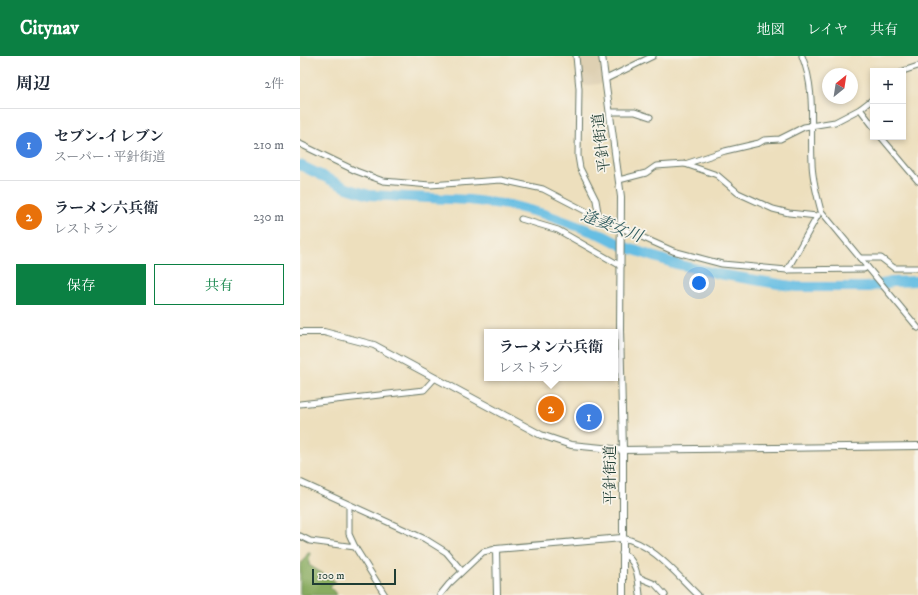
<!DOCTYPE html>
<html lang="ja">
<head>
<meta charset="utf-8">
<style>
  body { margin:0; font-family:"IM FELL DW Pica","Noto Serif JP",serif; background:#f6f6f7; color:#1f2937 }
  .controls { position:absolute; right:12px; top:12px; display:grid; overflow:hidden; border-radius:0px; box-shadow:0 2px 6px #0003 }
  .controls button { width:36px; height:36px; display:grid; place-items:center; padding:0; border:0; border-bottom:1px solid #e0e1e3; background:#fff; color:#1f2937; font:20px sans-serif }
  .compass { position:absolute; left:522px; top:12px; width:36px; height:36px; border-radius:50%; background:#fff; box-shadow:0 2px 6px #0003; rotate:30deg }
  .scale { position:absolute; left:12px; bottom:10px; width:84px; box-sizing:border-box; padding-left:4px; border:2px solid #1f3d34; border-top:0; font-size:11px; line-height:14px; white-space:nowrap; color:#1f3d34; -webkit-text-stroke:3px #f7f3e8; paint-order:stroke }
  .you { position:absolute; left:399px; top:227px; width:14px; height:14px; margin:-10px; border:3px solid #fff; border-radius:50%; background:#1a73e8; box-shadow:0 0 0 6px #1a73e833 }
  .badge { display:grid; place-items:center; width:26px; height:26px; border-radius:50%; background:#0b8043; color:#fff; font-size:13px; font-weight:700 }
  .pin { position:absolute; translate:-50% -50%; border:2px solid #fff; box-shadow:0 1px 4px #0006 }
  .popup { position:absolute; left:184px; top:273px; width:134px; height:52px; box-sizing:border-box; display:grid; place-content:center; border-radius:0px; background:#fff; filter:drop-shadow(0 1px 3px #0005); font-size:13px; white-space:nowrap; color:#747a83 }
  .popup b { font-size:15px; color:#1f2937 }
  .popup::after { content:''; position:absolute; left:50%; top:100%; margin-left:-8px; border:8px solid transparent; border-top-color:#fff }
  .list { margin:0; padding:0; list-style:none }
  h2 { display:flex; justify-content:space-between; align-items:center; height:52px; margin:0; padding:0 16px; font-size:17px }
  h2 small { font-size:13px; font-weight:400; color:#747a83 }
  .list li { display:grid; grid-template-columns:26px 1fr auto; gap:12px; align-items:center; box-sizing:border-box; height:72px; padding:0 16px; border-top:1px solid #e0e1e3 }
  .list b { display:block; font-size:15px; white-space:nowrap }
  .list p { margin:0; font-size:13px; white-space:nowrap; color:#747a83 }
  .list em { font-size:13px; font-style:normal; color:#747a83 }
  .actions { display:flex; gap:8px; padding:12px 16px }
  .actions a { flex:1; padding:9px 0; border:1px solid #0b8043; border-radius:0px; text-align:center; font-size:14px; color:#0b8043 }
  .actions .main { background:#0b8043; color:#fff }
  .map { position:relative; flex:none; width:618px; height:539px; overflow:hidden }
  header { display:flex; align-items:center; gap:24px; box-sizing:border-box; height:56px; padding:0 20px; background:#0b8043; color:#fff }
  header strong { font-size:19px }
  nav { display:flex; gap:22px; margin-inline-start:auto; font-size:14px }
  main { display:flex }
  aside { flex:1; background:#fff }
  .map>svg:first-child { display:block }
  .built { fill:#ded0b2 }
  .forest { fill:#89ac60; stroke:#54744a }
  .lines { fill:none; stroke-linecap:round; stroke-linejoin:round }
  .river { stroke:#66bee3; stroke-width:10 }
  .minor-casing { stroke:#677664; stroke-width:7 }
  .tertiary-casing { stroke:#677664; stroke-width:8 }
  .minor { stroke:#fff; stroke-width:5 }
  .tertiary { stroke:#fff; stroke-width:6 }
  .labels { text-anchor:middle; stroke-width:3.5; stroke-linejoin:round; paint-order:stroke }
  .street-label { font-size:15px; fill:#1f3d34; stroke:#f7f3e8 }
  .water-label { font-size:16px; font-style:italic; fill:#315d60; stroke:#f7f3e8 }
</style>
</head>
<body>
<header>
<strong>Citynav</strong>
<nav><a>地図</a><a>レイヤ</a><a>共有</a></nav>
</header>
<main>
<aside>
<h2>周辺<small>2件</small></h2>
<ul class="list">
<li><span class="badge" style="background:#3f7fe0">1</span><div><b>セブン-イレブン</b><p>スーパー · 平針街道</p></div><em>210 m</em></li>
<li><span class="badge" style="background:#e8710a">2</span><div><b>ラーメン六兵衛</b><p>レストラン</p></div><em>230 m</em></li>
</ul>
<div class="actions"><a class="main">保存</a><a>共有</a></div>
</aside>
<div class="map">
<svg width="618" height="539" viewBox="0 0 618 539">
  <rect width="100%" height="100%" fill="#f7f3e8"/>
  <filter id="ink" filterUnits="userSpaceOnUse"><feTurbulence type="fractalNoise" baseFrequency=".025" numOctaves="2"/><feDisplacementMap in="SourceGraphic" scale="8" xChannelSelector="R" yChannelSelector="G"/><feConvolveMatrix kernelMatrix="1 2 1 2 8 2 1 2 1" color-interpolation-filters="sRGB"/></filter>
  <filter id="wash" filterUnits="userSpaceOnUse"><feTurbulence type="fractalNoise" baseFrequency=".012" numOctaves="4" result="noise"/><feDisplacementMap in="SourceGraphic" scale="16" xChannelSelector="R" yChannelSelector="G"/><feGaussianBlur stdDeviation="0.9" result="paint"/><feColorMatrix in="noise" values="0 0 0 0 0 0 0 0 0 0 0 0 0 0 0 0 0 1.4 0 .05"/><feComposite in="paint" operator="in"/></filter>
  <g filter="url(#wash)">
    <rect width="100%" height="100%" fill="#eddfbd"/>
    <path class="built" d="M278,0H301L306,27L281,30Z"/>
    <path class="forest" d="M8,497H10L9,509L36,526L30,531L37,539H0V509Z"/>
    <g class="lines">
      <path class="river" d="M0,109L47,132L69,139L169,144L210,149L244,158L304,180L325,191L376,208L419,218L497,231H568L592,226L618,225"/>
    </g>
  </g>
  <g filter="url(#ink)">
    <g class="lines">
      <defs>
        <g id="minor">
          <path d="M276,0L279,33L278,100L280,112L296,144L299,162"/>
          <path d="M502,0C516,34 510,71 512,106C512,123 517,139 521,155L618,272"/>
          <path d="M603,15L618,10"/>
          <path d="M306,23L353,0"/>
          <path d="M560,53L573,70"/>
          <path d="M311,56H335L350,61"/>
          <path d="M581,81L618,125"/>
          <path d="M0,88L56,115L83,125L130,129L201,124L243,133L299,162L373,195L422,208L487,214L564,213L567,211"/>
          <path d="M385,108L417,119L438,137L473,153L489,157L517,160"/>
          <path d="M319,124L346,117L356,110L385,108L425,95L459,87L464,84L480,83L504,71L535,66L560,53L573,43"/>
          <path d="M221,163L258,174L321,210"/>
          <path d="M560,202H581L594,212H618"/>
          <path d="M487,214L518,159"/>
          <path d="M0,348L124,334L135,322"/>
          <path d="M0,426L125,483L146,496L162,515"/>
          <path d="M49,449V478L55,491L85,539"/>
          <path d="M0,480L10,485L55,491"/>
          <path d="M322,482C351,486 378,520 398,539"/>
          <path d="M322,497C338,505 338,523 340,539"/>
          <path d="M338,521L355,528L365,539"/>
          <path d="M140,539L149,528L183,496L196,493"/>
        </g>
        <g id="tertiary">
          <path d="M302,0L321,141L320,273L323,394V539"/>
          <path d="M0,276H24L74,289L241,379L271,389L323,394L618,390"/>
          <path d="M197,539L196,493L322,482"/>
        </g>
      </defs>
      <use href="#minor" class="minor-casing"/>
      <use href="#tertiary" class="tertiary-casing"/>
      <use href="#minor" class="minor"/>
      <use href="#tertiary" class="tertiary"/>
    </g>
  </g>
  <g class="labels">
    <g class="street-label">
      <text transform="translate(301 87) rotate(-97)" y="5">平針街道</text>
      <text transform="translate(310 419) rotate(-90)" y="5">平針街道</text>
    </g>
    <g class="water-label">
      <text transform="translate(312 169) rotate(21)" y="6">逢妻女川</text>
    </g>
  </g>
</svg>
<div class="controls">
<button>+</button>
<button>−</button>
</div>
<svg class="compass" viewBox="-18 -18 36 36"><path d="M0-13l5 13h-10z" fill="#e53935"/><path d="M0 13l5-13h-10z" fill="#747a83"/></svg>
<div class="scale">100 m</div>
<div class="you"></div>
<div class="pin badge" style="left:289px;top:361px;background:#3f7fe0">1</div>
<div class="pin badge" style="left:251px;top:353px;background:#e8710a">2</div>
<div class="popup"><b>ラーメン六兵衛</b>レストラン</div>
</div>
</main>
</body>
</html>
